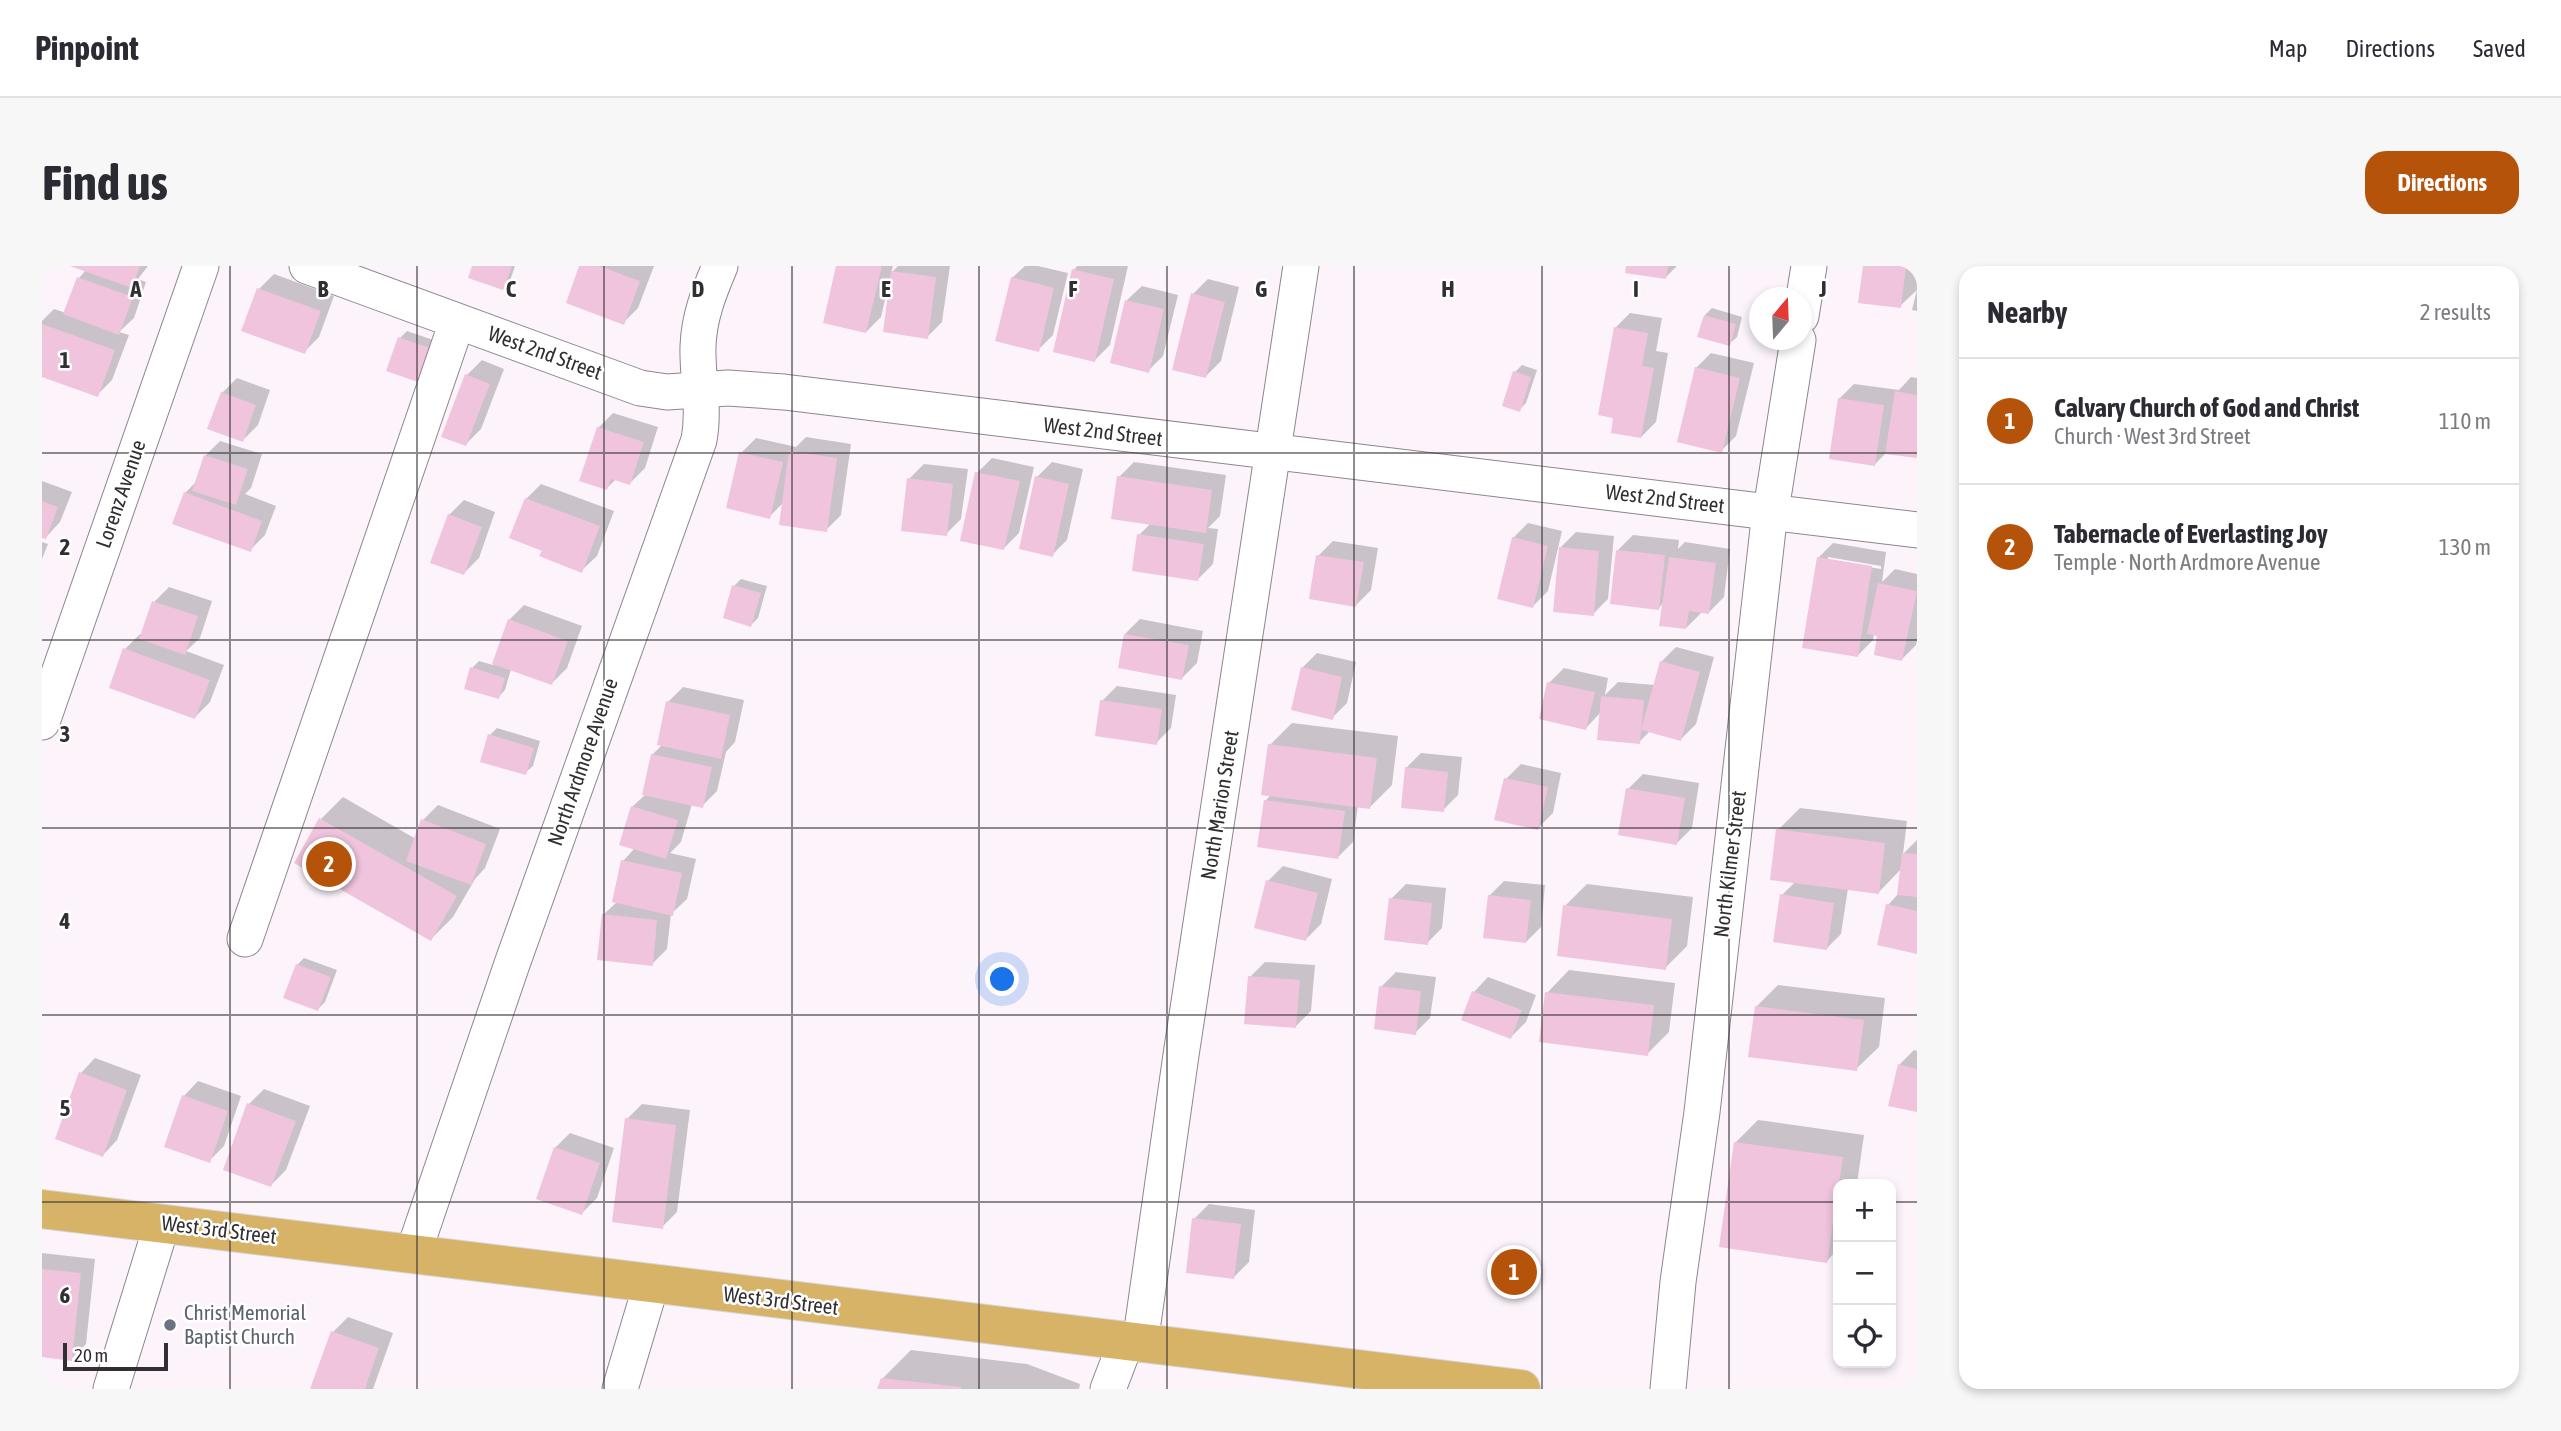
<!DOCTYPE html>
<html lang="en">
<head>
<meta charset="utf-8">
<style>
  body { margin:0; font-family:"Asap Condensed",sans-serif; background:#f7f7f7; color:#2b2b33 }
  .controls { position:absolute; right:21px; bottom:21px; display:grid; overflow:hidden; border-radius:14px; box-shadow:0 4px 10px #0003 }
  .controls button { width:63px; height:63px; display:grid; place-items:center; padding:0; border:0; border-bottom:2px solid #e1e1e2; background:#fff; color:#2b2b33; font:35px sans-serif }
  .compass { position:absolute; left:1707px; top:21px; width:63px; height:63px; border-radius:50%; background:#fff; box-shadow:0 4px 10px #0003; rotate:19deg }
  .scale { position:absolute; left:21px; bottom:18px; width:105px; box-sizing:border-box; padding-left:7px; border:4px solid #322f32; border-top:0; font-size:19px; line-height:24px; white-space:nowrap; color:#322f32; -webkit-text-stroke:5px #fff; paint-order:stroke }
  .you { position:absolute; left:961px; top:714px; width:24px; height:24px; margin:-18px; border:5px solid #fff; border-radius:50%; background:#1a73e8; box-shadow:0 0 0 10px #1a73e833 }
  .badge { display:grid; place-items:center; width:46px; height:46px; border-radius:50%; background:#b45309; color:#fff; font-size:23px; font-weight:700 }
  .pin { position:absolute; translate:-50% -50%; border:4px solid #fff; box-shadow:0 2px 7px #0006 }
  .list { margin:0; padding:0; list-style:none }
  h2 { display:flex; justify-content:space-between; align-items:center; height:91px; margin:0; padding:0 28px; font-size:30px }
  h2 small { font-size:23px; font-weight:400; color:#7c7c81 }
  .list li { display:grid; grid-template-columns:46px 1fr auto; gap:21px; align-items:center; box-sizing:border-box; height:126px; padding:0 28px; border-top:2px solid #e1e1e2 }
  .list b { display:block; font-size:26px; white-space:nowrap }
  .list p { margin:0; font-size:23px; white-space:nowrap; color:#7c7c81 }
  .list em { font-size:23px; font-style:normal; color:#7c7c81 }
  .icon { flex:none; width:38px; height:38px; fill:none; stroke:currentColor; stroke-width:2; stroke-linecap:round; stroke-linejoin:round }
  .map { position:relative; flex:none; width:1875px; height:1123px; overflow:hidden; border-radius:21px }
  header { display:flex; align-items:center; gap:42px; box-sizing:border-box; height:98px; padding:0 35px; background:#fff; border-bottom:2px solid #e1e1e2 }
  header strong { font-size:33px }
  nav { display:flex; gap:38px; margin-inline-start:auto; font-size:24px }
  .intro { display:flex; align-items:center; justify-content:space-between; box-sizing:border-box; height:168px; padding:0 42px }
  h1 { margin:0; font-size:49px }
  .button { padding:18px 32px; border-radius:21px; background:#b45309; color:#fff; font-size:24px; font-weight:700 }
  main { display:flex; gap:42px; padding:0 42px }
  aside { flex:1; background:#fff; border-radius:21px; box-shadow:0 4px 10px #0003 }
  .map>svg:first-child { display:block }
  .shadow { fill:#0003; fill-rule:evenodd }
  .building { fill:#efc4dc }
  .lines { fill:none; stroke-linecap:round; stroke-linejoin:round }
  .minor-casing { stroke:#8e868d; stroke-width:37 }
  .major-casing { stroke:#d6d5d6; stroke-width:40 }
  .minor { stroke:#fff; stroke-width:35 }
  .major { stroke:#d6b367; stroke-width:38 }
  .grid { fill:none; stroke:#322f32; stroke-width:2; stroke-opacity:0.55 }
  .worship-dot { fill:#6b7280; stroke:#fff; stroke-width:2.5 }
  .labels { text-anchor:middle; stroke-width:5; stroke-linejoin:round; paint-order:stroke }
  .street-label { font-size:21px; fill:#322f32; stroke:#fff }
  .worship-label { font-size:21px; fill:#5b616d; stroke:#fff; text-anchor:start }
  .grid-label { font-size:23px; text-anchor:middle; font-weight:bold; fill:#322f32; stroke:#fff; stroke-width:5; stroke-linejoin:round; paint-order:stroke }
</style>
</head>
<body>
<header>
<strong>Pinpoint</strong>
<nav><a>Map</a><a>Directions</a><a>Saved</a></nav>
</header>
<div class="intro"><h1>Find us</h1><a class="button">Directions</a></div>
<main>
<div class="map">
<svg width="1875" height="1123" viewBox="0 0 1875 1123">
  <rect width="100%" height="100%" fill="#fcf3fb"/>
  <g class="shadow">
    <path d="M32,0H106L96,13L104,16L92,52L77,66L87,69L70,114L55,129L0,109V55L12,43L24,47L37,12L44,4Z"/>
    <path d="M432,0H473L468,15L461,22Z"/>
    <path d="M539,0H612L596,42L581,57Z"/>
    <path d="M796,0H851L849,7L856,0H908L900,56L885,71L846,21L839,51L824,66Z"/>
    <path d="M983,0H996L1026,7L1011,69L996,84L970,12Z"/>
    <path d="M1035,0H1086L1068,79L1053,94L1032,4Z"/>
    <path d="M1586,0H1635L1624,11Z"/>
    <path d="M1823,0H1875V24L1858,40Z"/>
    <path d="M232,8L292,30L277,71L262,86L217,23Z"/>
    <path d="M1166,13L1197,21L1179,95L1164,110L1151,28Z"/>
    <path d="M1100,20L1136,29L1121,90L1106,105L1085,34Z"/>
    <path d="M1875,24V45L1870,44Z"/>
    <path d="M1670,42L1700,51L1695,71L1687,78L1663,49Z"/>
    <path d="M1588,47L1620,52L1614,85L1626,87L1614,156L1599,171L1573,62Z"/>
    <path d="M365,65L397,76L378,115L358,72Z"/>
    <path d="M1669,87L1712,97L1694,170L1679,185L1654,102Z"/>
    <path d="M440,94L462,103L439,163L424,178L425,109Z"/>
    <path d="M1480,99L1495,104L1484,137L1477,144L1473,106Z"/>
    <path d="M1869,111L1875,112V191L1845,186L1833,198L1797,133L1812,118L1857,124Z"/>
    <path d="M195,112L228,124L216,159L201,174L180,127Z"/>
    <path d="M571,147L616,161L603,202L588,217L575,212L565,222L556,162Z"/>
    <path d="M764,171L809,178L799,249L784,264L742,236L727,251L699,187L714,172L754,181Z"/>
    <path d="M178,175L220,188L209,222L203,228L234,240L223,269L208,284L143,227L155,215L163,190Z"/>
    <path d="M950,192L992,201L977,267L962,282L935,207Z"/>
    <path d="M1010,196L1041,203L1025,274L1010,289L995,211Z"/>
    <path d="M1092,196L1184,209L1178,250L1166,262L1176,263L1171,298L1156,313L1097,269L1109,257L1077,211Z"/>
    <path d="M882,198L926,203L919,253L904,268L867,213Z"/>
    <path d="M0,215L30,226L18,256L4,271L0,270Z"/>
    <path d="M499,218L572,245L555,290L540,304L502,284L484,233Z"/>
    <path d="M422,234L453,246L437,292L422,307L407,249Z"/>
    <path d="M1486,257L1520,265L1506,325L1491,340L1471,272Z"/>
    <path d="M1534,266L1572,270L1566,333L1551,348L1519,281Z"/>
    <path d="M1591,269L1637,274L1636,283L1643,276L1688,283L1682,331L1667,346L1659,347L1644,362L1622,336L1617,342L1576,284Z"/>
    <path d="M1291,275L1336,282L1329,324L1314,339L1276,290Z"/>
    <path d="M0,276L6,278L0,293Z"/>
    <path d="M1791,277L1844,286L1840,316L1853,303L1875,308V374L1874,379L1859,394L1837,368L1832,367L1831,374L1816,389L1776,292ZM1786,291L1839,300V303L1786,295Z"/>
    <path d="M699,313L725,320L716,352L709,359L692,320Z"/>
    <path d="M127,321L170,335L158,372L144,385L182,399L168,436L153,451L83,383L98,368L101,369L112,336Z"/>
    <path d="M482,339L540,360L525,402L510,417L469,403L463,424L456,431L430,402L437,395L451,399L467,354Z"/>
    <path d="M1098,353L1161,365L1155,397L1140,412L1083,368Z"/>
    <path d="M1634,381L1672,391L1654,458L1639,473L1608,465L1597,476L1559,446L1544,462L1507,417L1522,402L1566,412L1563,429L1576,416L1613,419L1619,396Z"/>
    <path d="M1275,387L1314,396L1305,437L1290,452L1260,402Z"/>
    <path d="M1075,420L1134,429L1129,462L1114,477L1060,435Z"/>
    <path d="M641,421L702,434L693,476L684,486L675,525L660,540L650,538L639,576L628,587L654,593L645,633L629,648L625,683L610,698L561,649L575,636L581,595L593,582L590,541L604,528L610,489L620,479L626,436Z"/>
    <path d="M1250,457L1356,470L1350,519L1328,541L1316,539L1311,576L1296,591L1223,535L1229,529L1228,479Z"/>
    <path d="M455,462L498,475L491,500L483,507L448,469Z"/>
    <path d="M1379,487L1420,491L1416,529L1401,544L1364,502Z"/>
    <path d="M1479,498L1519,507L1511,547L1496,562L1464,513Z"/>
    <path d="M1601,508L1657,517L1650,562L1635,577L1586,523Z"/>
    <path d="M301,531L374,573L381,554L396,539L458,563L443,602L433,613L411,651L389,673L279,553Z"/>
    <path d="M1758,542L1865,555L1861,588L1875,574V687L1846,639L1857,627L1860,602L1837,626L1806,622L1799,668L1784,683L1740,629L1753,616L1736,564Z"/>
    <path d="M1241,600L1290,613L1279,658L1264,673L1226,615Z"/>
    <path d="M1462,615L1503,619L1499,661L1484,676L1447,630Z"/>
    <path d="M1364,618L1404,622L1400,662L1385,677L1349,633Z"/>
    <path d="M1545,618L1651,631L1645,680L1623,702L1523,640Z"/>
    <path d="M262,692L295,704L283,736L276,743L255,699Z"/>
    <path d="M1223,696L1273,699L1269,745L1254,760L1208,711Z"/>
    <path d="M1527,704L1633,717L1627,766L1605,788L1505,727Z"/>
    <path d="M1354,706L1394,711L1388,752L1373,767L1339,721Z"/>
    <path d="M1446,711L1494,729L1484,756L1469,771L1432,726Z"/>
    <path d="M1736,719L1843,732L1837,781L1814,803L1714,741Z"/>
    <path d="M1872,784L1875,785V844L1857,799Z"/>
    <path d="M53,792L99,809L75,874L61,889L39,807Z"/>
    <path d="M156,815L199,830L182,880L167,895L142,830Z"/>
    <path d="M222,823L268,840L244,904L229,919L207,838Z"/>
    <path d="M600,838L648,844L635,946L620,961L585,853Z"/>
    <path d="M1716,854L1822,869L1815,918H1796V983L1785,995L1694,876Z"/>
    <path d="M528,867L572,882L555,932L540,947L513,882Z"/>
    <path d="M1167,938L1213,944L1207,996L1192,1011L1152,953Z"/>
    <path d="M0,987L53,993L44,1078L29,1093L0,1090Z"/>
    <path d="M306,1051L351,1067L331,1123H270L291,1066Z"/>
    <path d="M869,1084L985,1098L1038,1118L1037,1123H837L840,1113Z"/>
  </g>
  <g class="building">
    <path d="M28,0H98L90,22Z"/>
    <path d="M430,0H470L461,24L426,12Z"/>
    <path d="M537,0H557L598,15L582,59L524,37Z"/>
    <path d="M794,0H840L824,67L781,57Z"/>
    <path d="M1584,0H1626L1624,13L1583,7Z"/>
    <path d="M1821,0H1864L1859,42L1816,37Z"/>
    <path d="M1030,3L1072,13L1053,96L1011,86Z"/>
    <path d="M849,5L894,11L886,73L841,66Z"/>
    <path d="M35,11L91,31L77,69L21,48Z"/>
    <path d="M969,11L1012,22L997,86L953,75Z"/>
    <path d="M215,22L279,45L263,88L199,65Z"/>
    <path d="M1149,27L1183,36L1164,112L1130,104Z"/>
    <path d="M1083,34L1122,43L1107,107L1068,97Z"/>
    <path d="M1662,49L1694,58L1688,80L1655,71Z"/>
    <path d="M0,58L73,84L56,131L0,111Z"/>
    <path d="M1572,61L1606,67L1600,100L1612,102L1599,172L1569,167L1571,152L1556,149Z"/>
    <path d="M356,71L391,83L379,117L344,105Z"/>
    <path d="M1653,101L1698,112L1680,187L1635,176Z"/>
    <path d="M1471,105L1489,111L1478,146L1460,140Z"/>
    <path d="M423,108L448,118L424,180L399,171Z"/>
    <path d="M1853,125L1875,129V192L1843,188Z"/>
    <path d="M179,126L214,139L201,176L165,163Z"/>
    <path d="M1796,132L1842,139L1833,200L1787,193Z"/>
    <path d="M555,161L602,176L588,219L569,213L565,224L537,215Z"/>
    <path d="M747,185L795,192L785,266L737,259Z"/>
    <path d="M697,186L741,196L728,253L684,242Z"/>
    <path d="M162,189L206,203L194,239L150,225Z"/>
    <path d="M933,206L978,215L962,284L918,275Z"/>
    <path d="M993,210L1027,218L1011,291L977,283Z"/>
    <path d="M1075,210L1170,224L1164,267L1069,253Z"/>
    <path d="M865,212L911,218L905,270L859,265Z"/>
    <path d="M142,226L220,255L209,286L130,258Z"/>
    <path d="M483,232L558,260L540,307L497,290L500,285L467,272Z"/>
    <path d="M0,235L16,241L4,273L0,272Z"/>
    <path d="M406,248L440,261L422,309L388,297Z"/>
    <path d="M1095,268L1162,278L1156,315L1090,305Z"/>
    <path d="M1470,271L1506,280L1491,342L1455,333Z"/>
    <path d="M1517,281L1557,285L1552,350L1511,346Z"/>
    <path d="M1574,284L1623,289L1617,344L1568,338Z"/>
    <path d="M1274,289L1322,296L1314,341L1267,333Z"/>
    <path d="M1627,291L1674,297L1667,348L1647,345L1644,363L1617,360Z"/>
    <path d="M1775,291L1830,300L1816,391L1760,382Z"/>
    <path d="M1836,317L1875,325L1860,395L1832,389L1835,370L1825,368Z"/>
    <path d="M690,319L719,327L709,361L681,352Z"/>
    <path d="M110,335L156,350L143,389L97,373Z"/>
    <path d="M466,353L526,375L510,419L450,398Z"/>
    <path d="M1082,368L1147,379L1140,414L1076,402Z"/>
    <path d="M81,382L168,414L153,453L67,422Z"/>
    <path d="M1618,395L1658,406L1639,475L1599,464Z"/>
    <path d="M428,401L463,412L457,433L422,423Z"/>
    <path d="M1259,401L1300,411L1291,454L1249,444Z"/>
    <path d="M1505,416L1553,426L1544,464L1497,453Z"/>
    <path d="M1559,430L1602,434L1598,478L1555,474Z"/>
    <path d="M1058,434L1120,443L1115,479L1053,470Z"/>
    <path d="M624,435L688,449L679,493L615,479Z"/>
    <path d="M446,468L492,482L484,509L438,496Z"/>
    <path d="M1226,478L1335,492L1328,543L1219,529Z"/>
    <path d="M609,488L670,501L661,542L600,529Z"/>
    <path d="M1363,501L1406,506L1402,546L1359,542Z"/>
    <path d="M1462,512L1506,521L1496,564L1452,554Z"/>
    <path d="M1584,522L1643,532L1635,579L1576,569Z"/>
    <path d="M1222,534L1303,545L1296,593L1215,581Z"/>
    <path d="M589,540L636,554L624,593L577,579Z"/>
    <path d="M277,552L415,630L389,675L252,597Z"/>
    <path d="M379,553L444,578L429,619L364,595Z"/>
    <path d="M1734,563L1843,577L1837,628L1728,614Z"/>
    <path d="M1860,587L1875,588V631L1855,629Z"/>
    <path d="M579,594L640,607L631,650L570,636Z"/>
    <path d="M1224,614L1276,627L1264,675L1212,662Z"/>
    <path d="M1738,628L1792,637L1785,684L1731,676Z"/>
    <path d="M1446,629L1489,634L1484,677L1441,672Z"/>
    <path d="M1347,632L1390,637L1386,679L1342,674Z"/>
    <path d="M1844,638L1875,645V688L1835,679Z"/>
    <path d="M1521,639L1630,653L1624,704L1515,690Z"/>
    <path d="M560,648L615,654L611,700L555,694Z"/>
    <path d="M254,698L289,711L276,745L241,732Z"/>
    <path d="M1206,710L1258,714L1254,762L1202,758Z"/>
    <path d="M1337,720L1379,725L1374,769L1332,763Z"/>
    <path d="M1430,725L1480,744L1469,773L1419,754Z"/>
    <path d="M1503,726L1612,739L1606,790L1497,776Z"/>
    <path d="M1713,740L1822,754L1815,805L1706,791Z"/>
    <path d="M1856,798L1875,803V846L1846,840Z"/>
    <path d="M37,806L85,824L61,891L13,873Z"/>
    <path d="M140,829L186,845L168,897L122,881Z"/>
    <path d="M205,837L254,855L229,921L181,904Z"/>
    <path d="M583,852L634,859L621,963L570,956Z"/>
    <path d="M1692,876L1801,891L1785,997L1677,981Z"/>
    <path d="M512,881L558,897L540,949L494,933Z"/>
    <path d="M1150,952L1199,958L1192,1013L1144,1007Z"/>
    <path d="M0,1003L39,1007L30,1095L0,1091Z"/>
    <path d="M289,1065L337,1082L323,1123H268Z"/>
    <path d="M839,1112L919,1121V1123H835Z"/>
  </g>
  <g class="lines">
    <defs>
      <g id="minor">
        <path d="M265,0L598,122L625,126L686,122L742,126L1875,264"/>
        <path d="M1759,50L1767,0"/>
        <path d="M0,456L159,0"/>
        <path d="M203,673L415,56"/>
        <path d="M371,988L470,698L657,174C663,142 655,112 656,80C657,51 667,26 678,0"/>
        <path d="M1098,1078L1139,789L1259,0"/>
        <path d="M69,1123L120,958"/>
        <path d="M578,1123L609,1019"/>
        <path d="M1066,1123L1084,1076"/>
        <path d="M1626,1123L1636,1016L1660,846L1726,263L1756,74"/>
      </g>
      <path id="major" d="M0,943L1479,1123"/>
    </defs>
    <use href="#minor" class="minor-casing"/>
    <use href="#major" class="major-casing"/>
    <use href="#minor" class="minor"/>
    <use href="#major" class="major"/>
  </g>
  <path class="grid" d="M188,0V1123M375,0V1123M562,0V1123M750,0V1123M937,0V1123M1125,0V1123M1312,0V1123M1500,0V1123M1687,0V1123M0,187H1875M0,374H1875M0,562H1875M0,749H1875M0,936H1796M1849,936H1875"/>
  <circle class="worship-dot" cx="128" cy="1059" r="7"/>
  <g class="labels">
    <g class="street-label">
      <text transform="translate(503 87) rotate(20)" y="7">West 2nd Street</text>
      <text transform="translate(1061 166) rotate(7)" y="7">West 2nd Street</text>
      <text transform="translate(79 228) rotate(-71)" y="7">Lorenz Avenue</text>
      <text transform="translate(1623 233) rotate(7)" y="7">West 2nd Street</text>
      <text transform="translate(541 496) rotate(-71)" y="7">North Ardmore Avenue</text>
      <text transform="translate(1178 539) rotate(-81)" y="7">North Marion Street</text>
      <text transform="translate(1688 598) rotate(-83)" y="7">North Kilmer Street</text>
      <text transform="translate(177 964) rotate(7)" y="7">West 3rd Street</text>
      <text transform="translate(739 1035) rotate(7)" y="7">West 3rd Street</text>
    </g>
    <g class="worship-label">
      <text x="142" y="1054">Christ Memorial<tspan x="142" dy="24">Baptist Church</tspan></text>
    </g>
  </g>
  <g class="grid-label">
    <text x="94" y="31">A</text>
    <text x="281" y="31">B</text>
    <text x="469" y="31">C</text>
    <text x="656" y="31">D</text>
    <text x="844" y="31">E</text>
    <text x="1031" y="31">F</text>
    <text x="1219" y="31">G</text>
    <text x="1406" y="31">H</text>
    <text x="1594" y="31">I</text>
    <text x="1781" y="31">J</text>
    <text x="23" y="102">1</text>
    <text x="23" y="289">2</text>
    <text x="23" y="476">3</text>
    <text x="23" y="663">4</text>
    <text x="23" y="850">5</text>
    <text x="23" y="1037">6</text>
  </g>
</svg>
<div class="controls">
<button>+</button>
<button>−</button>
<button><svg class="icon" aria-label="locate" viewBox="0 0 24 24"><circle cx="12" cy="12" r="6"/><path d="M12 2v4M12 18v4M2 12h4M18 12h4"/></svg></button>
</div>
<svg class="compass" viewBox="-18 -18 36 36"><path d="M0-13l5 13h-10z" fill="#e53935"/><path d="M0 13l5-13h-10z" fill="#7c7c81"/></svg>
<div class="scale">20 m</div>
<div class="you"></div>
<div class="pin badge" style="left:1472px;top:1006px">1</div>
<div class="pin badge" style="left:287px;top:598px">2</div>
</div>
<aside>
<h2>Nearby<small>2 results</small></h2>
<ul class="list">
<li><span class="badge">1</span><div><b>Calvary Church of God and Christ</b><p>Church · West 3rd Street</p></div><em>110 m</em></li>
<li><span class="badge">2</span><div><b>Tabernacle of Everlasting Joy</b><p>Temple · North Ardmore Avenue</p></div><em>130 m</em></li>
</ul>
</aside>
</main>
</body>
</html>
